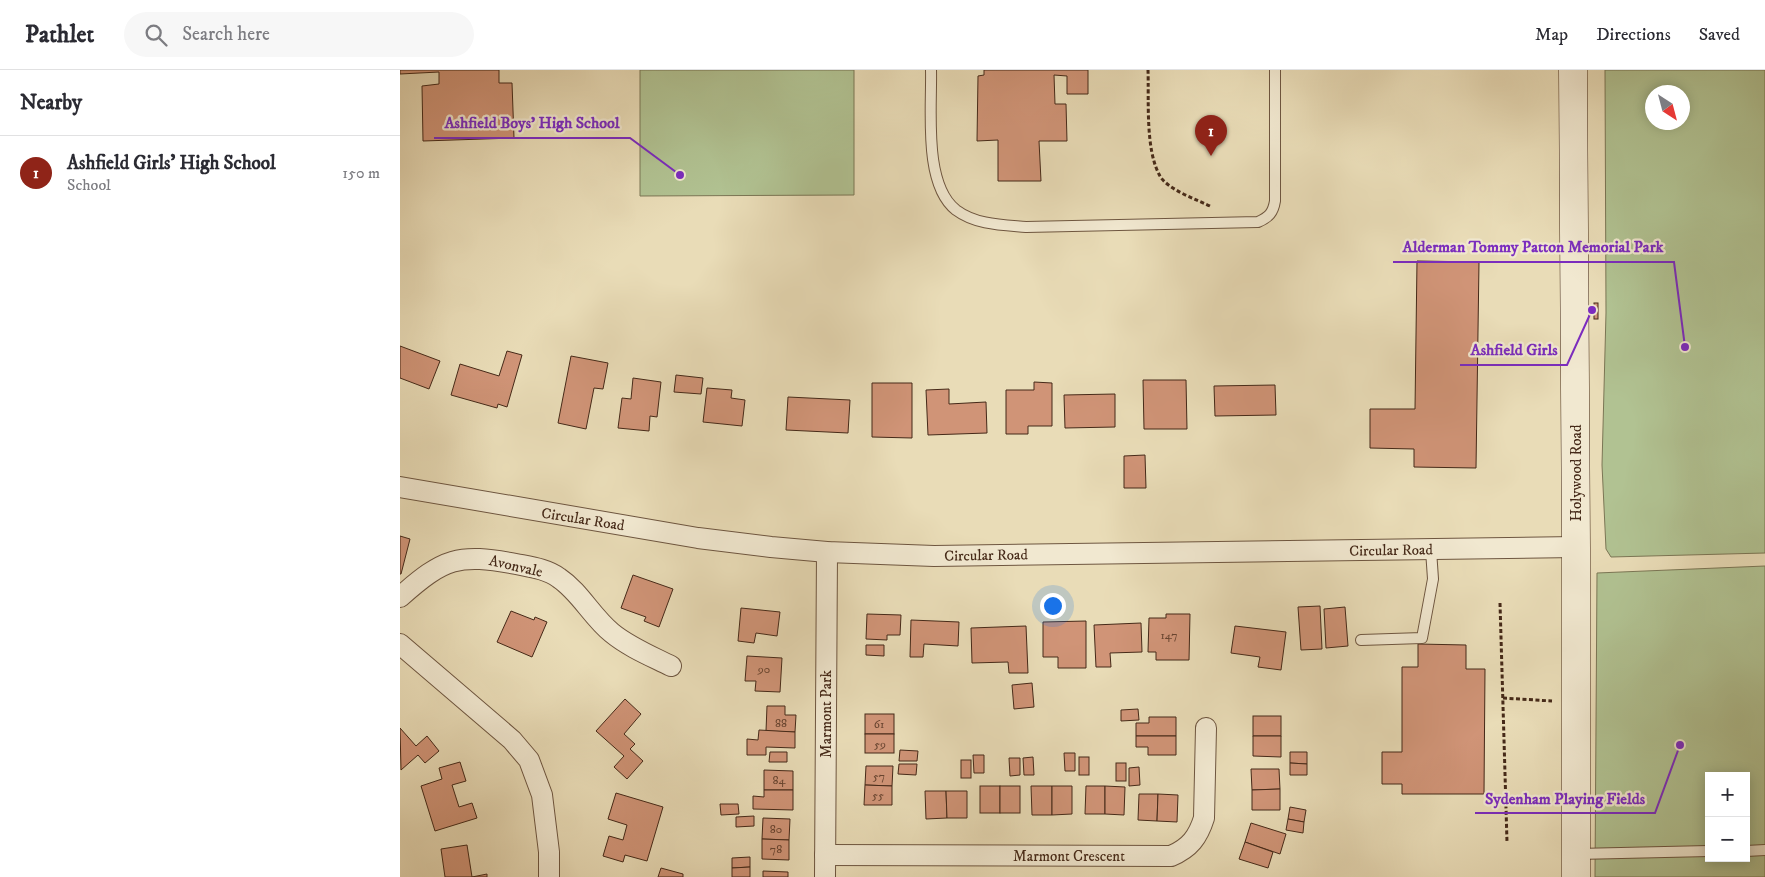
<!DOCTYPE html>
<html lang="en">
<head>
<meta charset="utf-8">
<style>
  body { margin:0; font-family:"IM FELL DW Pica",serif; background:#f7f7f7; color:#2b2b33 }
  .controls { position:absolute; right:15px; bottom:15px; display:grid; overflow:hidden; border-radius:0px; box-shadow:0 2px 12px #0003 }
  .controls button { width:45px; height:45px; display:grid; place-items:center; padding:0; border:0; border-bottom:1px solid #e1e1e2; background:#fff; color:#2b2b33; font:25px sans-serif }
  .compass { position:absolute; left:1245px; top:15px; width:45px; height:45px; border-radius:50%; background:#fff; box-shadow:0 2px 12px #0003; rotate:144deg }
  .you { position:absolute; left:652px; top:535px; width:18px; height:18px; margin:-12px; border:4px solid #fff; border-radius:50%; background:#1a73e8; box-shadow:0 0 0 8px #1a73e833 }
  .badge { display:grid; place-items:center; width:32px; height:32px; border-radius:50%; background:#8f2418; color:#fff; font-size:16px; font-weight:700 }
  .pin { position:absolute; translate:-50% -41px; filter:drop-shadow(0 1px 2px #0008) }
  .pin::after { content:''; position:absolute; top:26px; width:18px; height:15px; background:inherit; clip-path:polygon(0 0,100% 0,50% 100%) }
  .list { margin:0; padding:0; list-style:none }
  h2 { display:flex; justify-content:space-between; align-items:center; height:65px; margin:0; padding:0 20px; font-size:21px }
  h2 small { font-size:16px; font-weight:400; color:#7c7c81 }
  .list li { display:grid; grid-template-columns:32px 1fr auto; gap:15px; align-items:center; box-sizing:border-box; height:75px; padding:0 20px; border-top:1px solid #e1e1e2 }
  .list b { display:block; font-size:19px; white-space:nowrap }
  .list p { margin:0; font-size:16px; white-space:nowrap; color:#7c7c81 }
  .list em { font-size:16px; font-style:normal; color:#7c7c81 }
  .icon { flex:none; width:28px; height:28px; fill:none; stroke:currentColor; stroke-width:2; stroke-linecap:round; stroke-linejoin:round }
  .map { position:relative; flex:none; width:1365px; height:807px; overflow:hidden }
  header { display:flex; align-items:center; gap:30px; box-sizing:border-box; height:70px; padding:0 25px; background:#fff; border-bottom:1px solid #e1e1e2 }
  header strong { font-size:24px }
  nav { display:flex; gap:28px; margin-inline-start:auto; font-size:18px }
  .search { width:350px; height:45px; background:#f7f7f7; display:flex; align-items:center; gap:12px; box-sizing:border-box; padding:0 18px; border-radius:28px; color:#7c7c81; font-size:19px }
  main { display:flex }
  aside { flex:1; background:#fff }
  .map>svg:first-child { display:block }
  .green { fill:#b1c292; stroke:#7b7655; fill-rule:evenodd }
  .building { fill:#d09477; stroke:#452918 }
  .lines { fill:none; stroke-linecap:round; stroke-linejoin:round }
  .lane-casing { stroke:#6e5640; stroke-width:12 }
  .street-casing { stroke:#6e5640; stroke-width:22 }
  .secondary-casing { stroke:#452918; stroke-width:29 }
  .path { stroke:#452918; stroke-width:3; stroke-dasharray:4 2.5; stroke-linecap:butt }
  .lane { stroke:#f1e8d0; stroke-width:10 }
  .street { stroke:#f1e8d0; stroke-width:20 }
  .secondary { stroke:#f1e8d0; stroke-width:28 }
  .labels { text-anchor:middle; stroke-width:4.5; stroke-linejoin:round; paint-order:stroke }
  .number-label { font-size:12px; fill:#684430 }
  .street-label { font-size:15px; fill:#452918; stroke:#f1e8d0 }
  .leader { fill:none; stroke:#7b2cbf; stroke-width:2 }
  .callout-dot { fill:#7b2cbf; stroke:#f1e8d0; stroke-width:2 }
  .callout-label { font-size:16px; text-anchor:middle; font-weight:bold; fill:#7b2cbf; stroke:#f1e8d0; stroke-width:4.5; stroke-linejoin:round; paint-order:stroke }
</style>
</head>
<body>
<header>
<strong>Pathlet</strong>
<div class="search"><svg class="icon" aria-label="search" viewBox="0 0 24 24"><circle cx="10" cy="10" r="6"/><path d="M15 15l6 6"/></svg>Search here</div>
<nav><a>Map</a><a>Directions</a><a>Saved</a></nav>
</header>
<main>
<aside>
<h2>Nearby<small></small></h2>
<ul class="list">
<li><span class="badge">1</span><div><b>Ashfield Girls' High School</b><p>School</p></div><em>150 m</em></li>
</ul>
</aside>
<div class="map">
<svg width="1365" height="807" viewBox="0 0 1365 807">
  <rect width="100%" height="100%" fill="#e9dcb7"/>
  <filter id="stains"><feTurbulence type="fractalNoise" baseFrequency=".004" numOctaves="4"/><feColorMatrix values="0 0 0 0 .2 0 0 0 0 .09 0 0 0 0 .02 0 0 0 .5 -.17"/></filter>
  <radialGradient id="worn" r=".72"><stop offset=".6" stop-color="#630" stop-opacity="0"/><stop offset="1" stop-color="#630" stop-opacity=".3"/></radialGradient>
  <g class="green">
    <path d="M240,0H454V125L240,126Z"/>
    <path d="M1205,0H1365V483L1211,487L1206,479L1202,395L1206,243ZM1282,22V52H1252V22Z"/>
    <path d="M1365,496V807H1195L1197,503ZM1309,706H1346V788H1309Z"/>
  </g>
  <g class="building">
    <path d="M0,0H99V13H112L114,68L23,71L22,16L39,14V2L0,4Z"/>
    <path d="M584,0H688V24H667V6L654,5L655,34H666L667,71H639L641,111H598V70L577,71L578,6L584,5Z"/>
    <path d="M1017,191L1079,192L1076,398L1014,397V379L970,378V339H1015Z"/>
    <rect x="1194" y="233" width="4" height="16"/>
    <path d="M0,276L40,291L29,319L0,308Z"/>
    <path d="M107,281L122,285L107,337L98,334L97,338L51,325L60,294L99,306Z"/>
    <path d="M171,286L208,293L203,319L194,318L186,359L158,353Z"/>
    <path d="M276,305L303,308L301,324L274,322Z"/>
    <path d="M233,308L261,312L257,347L250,346L249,361L218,358L222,328L231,329Z"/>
    <path d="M743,310H786L787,359H744Z"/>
    <path d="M634,312L652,313V356H628V364H606V320H634Z"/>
    <path d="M472,313H512V368L472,367Z"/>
    <path d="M875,315L876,345L815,346L814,316Z"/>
    <path d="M307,318L332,320L331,328L345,330L342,356L303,352Z"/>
    <path d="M549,319V334L586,332L587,363L528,365L526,320Z"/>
    <path d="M715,324V357L665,358L664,325Z"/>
    <path d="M388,327L450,330L448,363L386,360Z"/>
    <path d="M745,385L746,418H724V386Z"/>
    <path d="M0,466L10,469L1,504H0Z"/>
    <path d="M233,505L273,519L259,557L244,551L246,547L221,538Z"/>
    <path d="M920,536L922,579L901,580L898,537Z"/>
    <path d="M945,537L948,576L926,578L924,539Z"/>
    <path d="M341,538L380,542L377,566L356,563L354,573L338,571Z"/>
    <path d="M111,541L134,550L135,547L147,552L132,587L97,572Z"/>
    <path d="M467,544L501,545L500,565H487V570L466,569Z"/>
    <path d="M766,544H790L789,590H756V582H748L749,548H766Z"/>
    <path d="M511,550L559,552L558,576L524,574L523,587H510Z"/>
    <path d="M686,551V598H658V587H643V552Z"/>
    <path d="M741,553L742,582L710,583L711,597H696L694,555Z"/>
    <path d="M626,556L628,603H609L608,592L572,593L571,558Z"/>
    <path d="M835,556L886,562L881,600L858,597L860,587L831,583Z"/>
    <path d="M1018,574L1066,575V599H1085L1084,724H1002V714H982V682H1002V597H1018Z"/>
    <path d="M466,575H484V586L466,585Z"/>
    <path d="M347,586L382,588L380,622L355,621L356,611H345Z"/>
    <path d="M632,613L634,637L614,639L612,615Z"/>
    <path d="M225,629L241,644L224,664L235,674L230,679L243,691L227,709L214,697L224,686L196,661Z"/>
    <path d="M367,636H385V645H396L395,662L366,661Z"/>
    <path d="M738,639L739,650L721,651V640Z"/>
    <rect x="465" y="644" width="29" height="20"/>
    <rect x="853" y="646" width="28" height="20"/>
    <path d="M749,647H776V666H736V653H749Z"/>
    <path d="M0,658L16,676L27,666L39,681L25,693L18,685L1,700Z"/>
    <path d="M359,660L395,662V678L366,677V685H347V669L358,670Z"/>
    <rect x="465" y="664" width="29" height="19"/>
    <path d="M736,666H776V685H748V677H736Z"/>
    <path d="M853,666H881V687L853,686Z"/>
    <path d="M500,680L518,681L517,691H499Z"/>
    <path d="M370,682H387V692H369Z"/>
    <path d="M890,682H907V694L890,693Z"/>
    <path d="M664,683H675V701H665Z"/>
    <path d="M573,685H584V703H574Z"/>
    <path d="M633,687L634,705H624L623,688Z"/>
    <rect x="679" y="687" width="10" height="18"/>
    <path d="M609,688H620V705L610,706Z"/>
    <rect x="561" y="690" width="10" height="18"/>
    <path d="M60,692L66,711L52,715L59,737L72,733L77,748L35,761L21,716L42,709L39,698Z"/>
    <rect x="716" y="693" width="10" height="18"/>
    <path d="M890,693L907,694V705H890Z"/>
    <path d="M499,694H517L516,705L498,704Z"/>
    <path d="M466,696H493L492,716L465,715Z"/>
    <path d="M739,697L740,715L729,716V698Z"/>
    <path d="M851,699H879L880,719L852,720Z"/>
    <path d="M364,700L393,701V720H364Z"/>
    <path d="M465,715L492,716V735H464Z"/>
    <rect x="580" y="716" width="20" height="27"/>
    <rect x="600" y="716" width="20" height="27"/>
    <path d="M631,716H652V745H632Z"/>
    <path d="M652,716H672V744L652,745Z"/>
    <path d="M686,716H705V744H685Z"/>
    <path d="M705,716L725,717L724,745L705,744Z"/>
    <path d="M880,719V740H852V720Z"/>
    <path d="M364,720H393V740L353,739V726L364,727Z"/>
    <path d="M525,721H546L547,748L526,749Z"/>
    <path d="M546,721H567V748H547Z"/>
    <path d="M216,723L263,737L247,791L225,785L223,792L203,786L209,766L223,770L227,755L208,749Z"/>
    <path d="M739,724H758L757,751L738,750Z"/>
    <path d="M758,724L778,725L777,752L757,751Z"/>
    <path d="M320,734H338L339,744L321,745Z"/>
    <path d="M890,737L906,740L904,752L888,749Z"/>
    <path d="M354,746V756L336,757V747Z"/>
    <path d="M363,748L390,749L389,770L362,769Z"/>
    <path d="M888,749L904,752L903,763L886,760Z"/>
    <path d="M851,753L886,764L880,784L845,772Z"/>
    <path d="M362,769L389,770V790L362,789Z"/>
    <path d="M845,772L873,782L868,798L839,789Z"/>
    <path d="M67,775L72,807L87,804V807H45L41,779Z"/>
    <path d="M350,787V797L332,798V788Z"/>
    <path d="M350,797V807H332V798Z"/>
    <path d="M261,798L283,804V807H258Z"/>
    <path d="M363,801L388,802V807H363Z"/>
  </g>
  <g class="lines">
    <defs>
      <g id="lane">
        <path d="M531,0C532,39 523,114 556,140C576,155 603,155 626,157L858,152C869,147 873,143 875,131V0"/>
        <path d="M961,570L1022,568L1033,509L1031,480"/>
        <path d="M1346,781L1365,780"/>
        <path d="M1177,784L1309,781"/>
      </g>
      <g id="street">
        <path d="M0,417L298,468L371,477L427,482L534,486L1176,477"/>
        <path d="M0,527C44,488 58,483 116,494C131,497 147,499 159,508C180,522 192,547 212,563C229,577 251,586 271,596"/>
        <path d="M0,574L112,670L129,690L142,725L149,782V807"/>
        <path d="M425,785L771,786C790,778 798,767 804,748L806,658"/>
        <path d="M425,807L427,482"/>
      </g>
      <path id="secondary" d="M1173,0L1176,477V807"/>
    </defs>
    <use href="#lane" class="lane-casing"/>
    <use href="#street" class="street-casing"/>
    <use href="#secondary" class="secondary-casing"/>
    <g class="path">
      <path d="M748,0C749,30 745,80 760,106C768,120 798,130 812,137"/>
      <path d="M1100,533L1107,772"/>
      <path d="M1103,628L1152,631"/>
    </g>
    <use href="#lane" class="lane"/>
    <use href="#street" class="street"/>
    <use href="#secondary" class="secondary"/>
  </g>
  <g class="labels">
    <g class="number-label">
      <text x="769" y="569">147</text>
      <text x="364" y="603">90</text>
      <text x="381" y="657">88</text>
      <text x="479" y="658">61</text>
      <text x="480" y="678">59</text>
      <text x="479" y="710">57</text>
      <text x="379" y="714">84</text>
      <text x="478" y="729">55</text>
      <text x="376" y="763">80</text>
      <text x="376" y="783">78</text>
    </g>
    <g class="street-label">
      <text transform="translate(1176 403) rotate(-90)" y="5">Holywood Road</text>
      <text transform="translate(183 449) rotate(9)" y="5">Circular Road</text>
      <text transform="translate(991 480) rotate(-1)" y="5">Circular Road</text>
      <text transform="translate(586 485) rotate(-1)" y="5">Circular Road</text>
      <text transform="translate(116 496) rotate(13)" y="5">Avonvale</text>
      <text transform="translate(426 644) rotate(-90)" y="5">Marmont Park</text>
      <text x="669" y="791">Marmont Crescent</text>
    </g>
  </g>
  <path class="leader" d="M280 105L230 68H34M1285 277L1274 192H993M1192 240L1167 295H1060M1280 675L1255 743H1075"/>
  <g class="callout-dot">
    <circle cx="280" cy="105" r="5"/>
    <circle cx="1285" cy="277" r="5"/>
    <circle cx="1192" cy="240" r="5"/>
    <circle cx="1280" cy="675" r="5"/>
  </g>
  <g class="callout-label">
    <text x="132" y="58">Ashfield Boys' High School</text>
    <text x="1133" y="182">Alderman Tommy Patton Memorial Park</text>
    <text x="1114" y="285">Ashfield Girls</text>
    <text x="1165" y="734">Sydenham Playing Fields</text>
  </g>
  <rect width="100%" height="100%" filter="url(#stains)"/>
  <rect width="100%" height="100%" fill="url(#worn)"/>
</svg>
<div class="controls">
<button>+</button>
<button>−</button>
</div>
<svg class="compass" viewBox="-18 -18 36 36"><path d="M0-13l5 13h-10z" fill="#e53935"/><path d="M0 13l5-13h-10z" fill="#7c7c81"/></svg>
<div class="you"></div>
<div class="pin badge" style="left:811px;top:86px">1</div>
</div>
</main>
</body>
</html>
